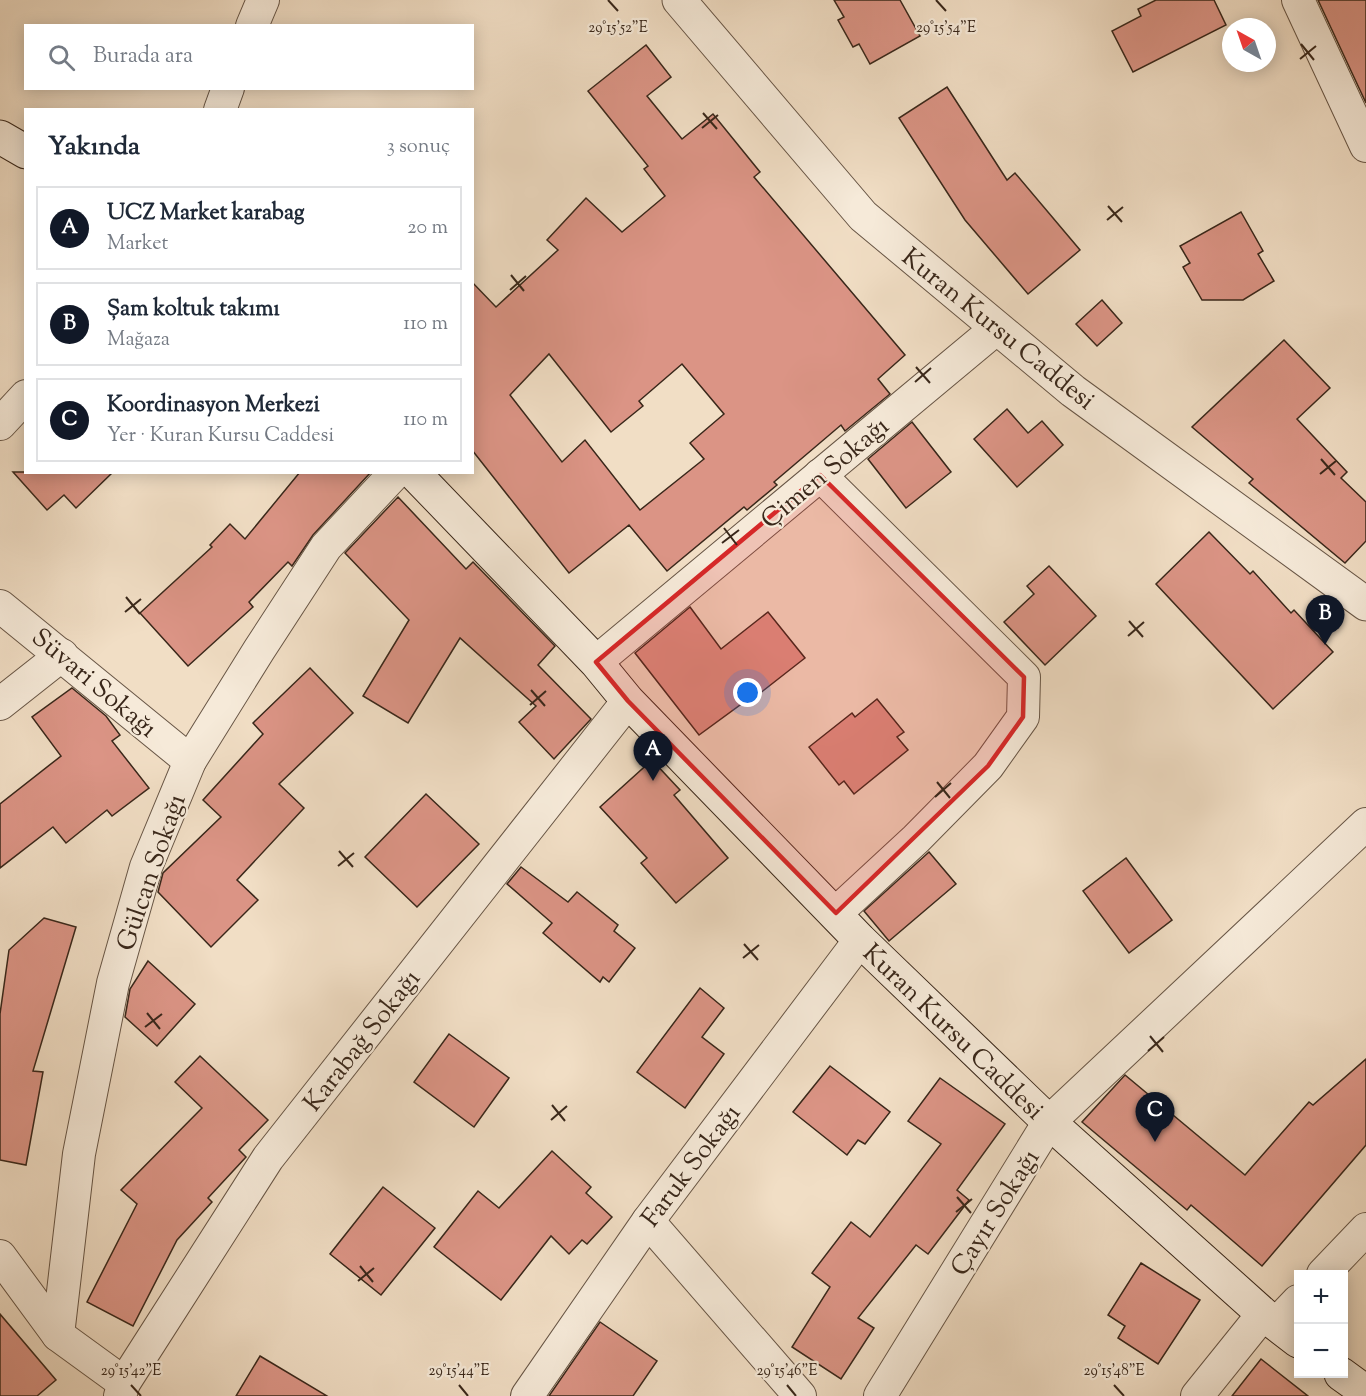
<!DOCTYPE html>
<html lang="tr">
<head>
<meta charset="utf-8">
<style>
  body { margin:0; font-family:"Sorts Mill Goudy",serif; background:#f2f2f3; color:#1f2937 }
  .controls { position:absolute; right:18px; bottom:18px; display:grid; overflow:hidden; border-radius:0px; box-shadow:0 3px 15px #0003 }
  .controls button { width:54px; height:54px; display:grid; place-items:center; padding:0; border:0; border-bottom:2px solid #e0e1e3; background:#fff; color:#1f2937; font:30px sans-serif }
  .compass { position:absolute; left:1222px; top:18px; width:54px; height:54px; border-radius:50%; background:#fff; box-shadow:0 3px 15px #0003; rotate:320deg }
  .you { position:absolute; left:748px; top:693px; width:21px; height:21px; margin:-15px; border:4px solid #fff; border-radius:50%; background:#1a73e8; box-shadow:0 0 0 9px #1a73e833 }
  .badge { display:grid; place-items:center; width:39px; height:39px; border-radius:50%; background:#111827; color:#fff; font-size:20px; font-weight:700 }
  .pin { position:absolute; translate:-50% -50px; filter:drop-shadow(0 2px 3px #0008) }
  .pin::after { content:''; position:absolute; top:32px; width:21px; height:18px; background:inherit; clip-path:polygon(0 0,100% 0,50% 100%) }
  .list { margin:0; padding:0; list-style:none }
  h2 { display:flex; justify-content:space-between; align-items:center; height:78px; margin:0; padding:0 24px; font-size:26px }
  h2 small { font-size:20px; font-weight:400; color:#747a83 }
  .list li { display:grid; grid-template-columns:39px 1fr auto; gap:18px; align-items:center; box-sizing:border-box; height:84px; margin:0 12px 12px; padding:0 12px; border:2px solid #e0e1e3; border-radius:0px }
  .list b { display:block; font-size:22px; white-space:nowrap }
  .list p { margin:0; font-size:20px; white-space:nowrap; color:#747a83 }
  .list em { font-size:20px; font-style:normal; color:#747a83 }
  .icon { flex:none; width:33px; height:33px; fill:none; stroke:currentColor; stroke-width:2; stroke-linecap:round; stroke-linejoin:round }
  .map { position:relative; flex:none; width:1366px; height:1396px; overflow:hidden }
  .search { position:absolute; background:#fff; box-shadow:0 3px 15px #0003; left:24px; top:24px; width:450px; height:66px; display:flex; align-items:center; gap:15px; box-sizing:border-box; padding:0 21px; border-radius:0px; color:#747a83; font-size:22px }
  .panel { position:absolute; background:#fff; box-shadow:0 3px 15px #0003; left:24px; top:108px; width:450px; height:366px; border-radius:0px }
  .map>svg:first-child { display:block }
  .building { fill:#db9485; stroke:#39271a; stroke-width:1.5; fill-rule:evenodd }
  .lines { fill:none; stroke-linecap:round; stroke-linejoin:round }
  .minor-casing { stroke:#675545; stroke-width:34 }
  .tertiary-casing { stroke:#675545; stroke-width:35 }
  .secondary-casing { stroke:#39271a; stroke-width:35 }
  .minor { stroke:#f6ead9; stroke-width:32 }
  .tertiary { stroke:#f6ead9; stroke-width:33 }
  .secondary { stroke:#f6ead9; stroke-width:33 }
  .marked { fill:#d62828; fill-opacity:0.2; stroke:#d62828; stroke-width:4.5; stroke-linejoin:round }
  .ticks { fill:none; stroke:#39271a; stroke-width:2 }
  .labels { text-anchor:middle; stroke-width:4.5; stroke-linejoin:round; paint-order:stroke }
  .street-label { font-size:26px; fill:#39271a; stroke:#f6ead9 }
  .ticks-label { font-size:15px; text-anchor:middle; fill:#39271a; stroke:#f6ead9; stroke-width:4.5; stroke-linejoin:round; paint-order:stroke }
</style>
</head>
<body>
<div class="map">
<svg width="1366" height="1396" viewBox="0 0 1366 1396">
  <rect width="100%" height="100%" fill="#f1dec5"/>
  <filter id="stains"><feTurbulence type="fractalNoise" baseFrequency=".00333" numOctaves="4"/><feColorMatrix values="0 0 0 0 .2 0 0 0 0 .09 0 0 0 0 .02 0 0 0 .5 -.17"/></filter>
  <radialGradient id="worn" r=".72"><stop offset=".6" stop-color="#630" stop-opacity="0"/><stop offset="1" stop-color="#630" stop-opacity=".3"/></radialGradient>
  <g class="building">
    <path d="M834,0H900L920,36L870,64L859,44L853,47L838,20L844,17Z"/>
    <path d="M1156,0H1214L1226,25L1133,72L1112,31L1141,16L1138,9Z"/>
    <path d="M1318,0H1366V103Z"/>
    <path d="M646,45L671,77L647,96L682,139L713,114L760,172L754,177L905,355L878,379L890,394L845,431L841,425L774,482L777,485L747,510L744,507L667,571L629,525L569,573L472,450V282L496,307L558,250L547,240L586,198L622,232L665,196L644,169L648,166L588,91ZM549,354L611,432L643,406L639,401L682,364L724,414L690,443L704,459L640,510L585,440L562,462L510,395Z"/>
    <path d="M947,87L1007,180L1015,173L1080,250L1028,294L965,220L899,118Z"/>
    <path d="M1241,212L1263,251L1258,254L1274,281L1243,300H1202L1183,267L1190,263L1180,246Z"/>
    <path d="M1102,300L1122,323L1097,346L1076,324Z"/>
    <path d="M1284,340L1330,388L1297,419L1347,472L1341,478L1366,502V541L1345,563L1249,483L1253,479L1192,427Z"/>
    <path d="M1007,409L1028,433L1042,421L1063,445L1017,487L974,439Z"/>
    <path d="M912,422L951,472L906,508L868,459Z"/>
    <path d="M13,472H113L76,508L64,495L47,510Z"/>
    <path d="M300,472H371L313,535L292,566L288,562L249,602L253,607L188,666L140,613L212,547L210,545L230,524L245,539Z"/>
    <path d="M398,497L466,569L473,562L555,646L538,665L591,719L554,759L519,722L536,706L460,638L408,723L363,696L409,620L345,553Z"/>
    <path d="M1209,532L1250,574L1253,571L1291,613L1294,610L1333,652L1273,709L1156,584Z"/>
    <path d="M1049,566L1096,616L1045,665L1004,622L1034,594L1027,586Z"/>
    <path d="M690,607L721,649L768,612L805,658L759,694L758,692L699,735L635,653Z"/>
    <path d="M310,668L353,713L279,784L304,808L237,880L258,900L211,947L158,892L163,873L221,817L203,800L263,734L253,723Z"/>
    <path d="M72,688L106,716L120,735L112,741L149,788L112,816L107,810L66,843L53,827L0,868V804L61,756L32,717Z"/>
    <path d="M877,699L904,732L897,737L908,750L854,794L844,781L839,785L809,747L852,713L855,717Z"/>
    <path d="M652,760L680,790L674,795L728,858L676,903L641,863L647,858L600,807Z"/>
    <path d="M426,794L479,844L417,907L365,857Z"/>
    <path d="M929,852L956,884L889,941L864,911Z"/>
    <path d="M1126,858L1172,920L1129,953L1083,891Z"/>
    <path d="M521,867L568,902L577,892L618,925L614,931L635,948L609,982L603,977L600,982L543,933L552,923L507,884Z"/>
    <path d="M44,918L76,927L33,1071L43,1072L26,1165L0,1160V1014L9,950Z"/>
    <path d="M148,961L195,1004L157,1046L125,1017L130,989Z"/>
    <path d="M700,988L724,1008L702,1037L724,1054L685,1108L637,1072Z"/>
    <path d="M449,1034L509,1078L474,1127L414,1082Z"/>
    <path d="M200,1056L268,1120L239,1150L246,1157L208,1198L212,1202L177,1240L133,1326L87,1302L137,1204L121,1190L202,1108L175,1082Z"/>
    <path d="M1366,1059V1145L1262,1266L1191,1205L1187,1210L1082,1122L1125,1075L1245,1175L1309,1102L1313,1105Z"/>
    <path d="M830,1066L890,1112L865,1144L858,1140L847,1155L793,1112Z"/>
    <path d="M940,1078L1005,1124L957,1190L969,1200L928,1254L916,1245L858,1318L874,1328L841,1379L792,1347L830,1287L812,1273L851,1222L870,1237L941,1144L908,1121Z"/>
    <path d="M552,1151L591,1187L586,1193L612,1217L587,1244L582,1240L569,1254L551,1236L501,1300L434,1247L478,1191L499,1208Z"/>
    <path d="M383,1187L435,1228L381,1295L330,1254Z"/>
    <path d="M1141,1263L1200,1300L1158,1364L1118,1338L1125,1326L1108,1315Z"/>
    <path d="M0,1314L56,1380L37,1396H0Z"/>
    <path d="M600,1322L657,1361L633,1396H549Z"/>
    <path d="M260,1356L327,1396H236Z"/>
    <path d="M1261,1359L1308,1396H1232Z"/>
  </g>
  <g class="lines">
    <defs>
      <g id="minor">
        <path d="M1298,0L1366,146"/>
        <path d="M252,26L263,0"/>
        <path d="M220,110L228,88"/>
        <path d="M0,424L26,396"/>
        <path d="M820,475L1024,677L1023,717L988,766L916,839L836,913"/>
        <path d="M0,606L190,761"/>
        <path d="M596,662L997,328"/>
        <path d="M0,704L62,655"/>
        <path d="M648,1221L800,1396"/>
        <path d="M0,1256L58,1335L124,1383"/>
        <path d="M1323,1274L1366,1229"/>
        <path d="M1276,1324L1298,1301"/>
        <path d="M58,1335L79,1154L113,983L146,867L190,761L259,650L326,547L396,472"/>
        <path d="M120,1396L124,1383L268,1158L628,701"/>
        <path d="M527,1396L648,1221L860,940"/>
        <path d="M880,1396L1049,1122L1366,824"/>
        <path d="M1197,1396L1263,1314"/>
      </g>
      <path id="tertiary" d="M679,0L863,216L1073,391L1366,604"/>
      <g id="secondary">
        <path d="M0,137L26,152"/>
        <path d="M413,472L596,662L628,701L860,940L1049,1122L1263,1314L1298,1341"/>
        <path d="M1341,1374L1366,1392"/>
      </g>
    </defs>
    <use href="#minor" class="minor-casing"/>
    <use href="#tertiary" class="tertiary-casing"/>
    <use href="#secondary" class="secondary-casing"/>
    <use href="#minor" class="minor"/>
    <use href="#tertiary" class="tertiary"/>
    <use href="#secondary" class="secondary"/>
  </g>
  <path class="marked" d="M820,475L1024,677L1023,717L988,766L836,913L628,701L596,662Z"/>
  <path class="ticks" d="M608,0L618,11M936,0L946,11M1301,44L1314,60M1300,59L1316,46M703,113L717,129M702,128L718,115M1108,206L1122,222M1107,220L1123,207M511,275L524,291M510,290L526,276M916,367L930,383M915,382L931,368M1321,459L1335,475M1320,474L1336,461M724,528L737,545M722,543L739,530M126,597L140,614M125,612L141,599M1129,621L1143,637M1128,636L1144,622M531,690L545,706M530,705L546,691M937,782L950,798M935,797L951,783M339,851L353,867M338,866L354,853M744,944L758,960M743,958L759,945M147,1013L160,1029M145,1027L162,1014M1150,1036L1163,1052M1148,1051L1164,1037M552,1105L565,1121M551,1120L567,1106M957,1197L971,1213M956,1212L972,1199M360,1266L373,1282M358,1281L374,1268M131,1385L141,1396M459,1385L468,1396M787,1385L796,1396M1114,1385L1124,1396"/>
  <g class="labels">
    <g class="street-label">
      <text transform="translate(999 328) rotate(39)" y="9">Kuran Kursu Caddesi</text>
      <text transform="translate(824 472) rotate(-40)" y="9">Çimen Sokağı</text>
      <text transform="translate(95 682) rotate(40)" y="9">Süvari Sokağı</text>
      <text transform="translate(150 872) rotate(-71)" y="9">Gülcan Sokağı</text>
      <text transform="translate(954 1031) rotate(44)" y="9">Kuran Kursu Caddesi</text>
      <text transform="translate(361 1040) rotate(-52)" y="9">Karabağ Sokağı</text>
      <text transform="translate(690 1165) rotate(-53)" y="9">Faruk Sokağı</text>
      <text transform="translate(994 1212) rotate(-58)" y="9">Çayır Sokağı</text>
    </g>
  </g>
  <g class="ticks-label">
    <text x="618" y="32">29°15'52"E</text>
    <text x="946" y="32">29°15'54"E</text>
    <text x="131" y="1375">29°15'42"E</text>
    <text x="459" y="1375">29°15'44"E</text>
    <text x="787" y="1375">29°15'46"E</text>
    <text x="1114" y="1375">29°15'48"E</text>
  </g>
  <rect width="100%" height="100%" filter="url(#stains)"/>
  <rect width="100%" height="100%" fill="url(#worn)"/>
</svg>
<div class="controls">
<button>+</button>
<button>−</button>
</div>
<svg class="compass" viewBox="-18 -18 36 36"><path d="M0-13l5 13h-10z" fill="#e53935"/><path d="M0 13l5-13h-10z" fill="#747a83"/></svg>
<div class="you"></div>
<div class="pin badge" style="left:653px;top:781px">A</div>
<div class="pin badge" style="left:1325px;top:645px">B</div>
<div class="pin badge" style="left:1155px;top:1142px">C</div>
<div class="search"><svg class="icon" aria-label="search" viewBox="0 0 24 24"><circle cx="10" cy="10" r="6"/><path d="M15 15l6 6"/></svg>Burada ara</div>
<section class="panel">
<h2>Yakında<small>3 sonuç</small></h2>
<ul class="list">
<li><span class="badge">A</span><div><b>UCZ Market karabag</b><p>Market</p></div><em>20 m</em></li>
<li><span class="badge">B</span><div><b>Şam koltuk takımı</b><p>Mağaza</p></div><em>110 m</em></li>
<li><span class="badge">C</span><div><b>Koordinasyon Merkezi</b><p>Yer · Kuran Kursu Caddesi</p></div><em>110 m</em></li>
</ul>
</section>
</div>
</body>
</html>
